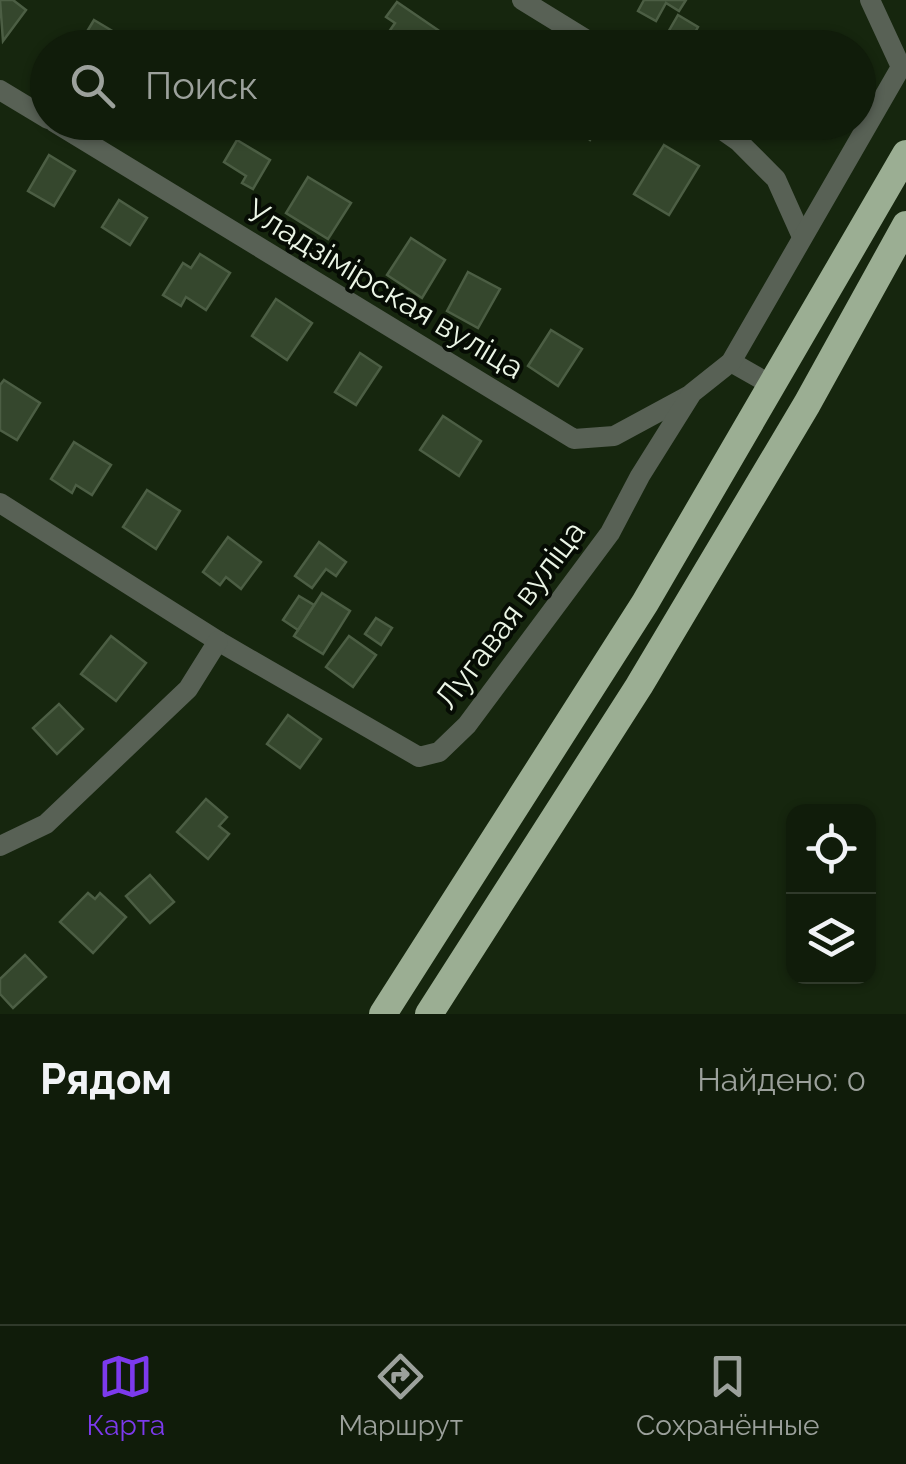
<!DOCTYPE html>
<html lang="ru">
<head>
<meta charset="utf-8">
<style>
  body { margin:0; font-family:Raleway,sans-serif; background:#1e2918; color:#f1f3f6 }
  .controls { position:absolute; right:30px; bottom:30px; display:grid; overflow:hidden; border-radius:20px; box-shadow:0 2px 8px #0004 }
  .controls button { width:90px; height:90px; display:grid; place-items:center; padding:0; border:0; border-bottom:2px solid #303a2b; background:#101c0a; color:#f1f3f6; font:50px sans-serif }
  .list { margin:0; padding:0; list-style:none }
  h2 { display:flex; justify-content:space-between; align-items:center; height:130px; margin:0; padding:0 40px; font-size:42px }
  h2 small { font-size:32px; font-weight:400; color:#9ca19c }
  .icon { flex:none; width:55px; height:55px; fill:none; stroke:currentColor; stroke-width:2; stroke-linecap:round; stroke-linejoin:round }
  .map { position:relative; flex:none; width:906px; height:1014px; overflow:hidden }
  .search { position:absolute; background:#101c0a; box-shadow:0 2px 8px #0004; left:30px; right:30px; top:30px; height:110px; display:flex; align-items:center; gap:25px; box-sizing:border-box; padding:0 35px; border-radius:55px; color:#9ca19c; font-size:38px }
  .sheet { height:310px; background:#101c0a }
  nav { display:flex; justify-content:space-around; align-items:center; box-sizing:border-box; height:140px; border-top:2px solid #303a2b; background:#101c0a; font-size:28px; color:#9ca19c }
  nav a { display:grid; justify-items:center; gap:5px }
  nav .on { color:#7c3aed }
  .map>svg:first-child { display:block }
  .building { fill:#35472d; stroke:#4c5e44; stroke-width:2.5 }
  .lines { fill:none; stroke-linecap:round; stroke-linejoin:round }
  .minor { stroke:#586155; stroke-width:20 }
  .trunk { stroke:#9bae93; stroke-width:28 }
  .labels { text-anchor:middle; stroke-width:8; stroke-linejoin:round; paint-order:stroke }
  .street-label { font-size:32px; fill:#ebf5e6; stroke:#060c04 }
</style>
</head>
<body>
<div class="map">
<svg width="906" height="1014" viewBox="0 0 906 1014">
  <rect width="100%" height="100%" fill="#16260e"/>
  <g class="building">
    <path d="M0,0H13L26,10L3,41Z"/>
    <path d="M644,0H686L679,11L666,3L656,21L638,11Z"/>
    <path d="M397,2L438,30L427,46L418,39L412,48H397L384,39L395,23L386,17Z"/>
    <path d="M678,15L698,27L686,48H659Z"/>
    <path d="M94,20L124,38L118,48H77Z"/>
    <path d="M567,122H602L590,140Z"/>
    <path d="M237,140L270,160L253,189L242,183L246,176L224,162Z"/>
    <path d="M664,145L699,166L669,215L634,194Z"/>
    <path d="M49,155L75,171L54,206L28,191Z"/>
    <path d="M308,177L351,203L328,239L286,213Z"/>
    <path d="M119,200L147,218L130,245L102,227Z"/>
    <path d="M411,238L445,260L422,298L387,275Z"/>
    <path d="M200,254L230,273L206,310L186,297L181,306L163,295L183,263L191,268Z"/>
    <path d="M468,272L500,289L478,328L447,311Z"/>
    <path d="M276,299L312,323L287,360L252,336Z"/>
    <path d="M551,330L582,349L558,386L528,366Z"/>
    <path d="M360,353L381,367L356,405L335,392Z"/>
    <path d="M4,380L40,403L17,440L0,430V385Z"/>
    <path d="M443,416L481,441L459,476L420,450Z"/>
    <path d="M74,442L111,465L92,495L76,485L72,493L51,479Z"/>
    <path d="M147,490L180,511L156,549L123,527Z"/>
    <path d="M228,537L261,562L241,589L226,577L220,585L203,572Z"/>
    <path d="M319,542L346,562L336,576L326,569L312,588L295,576Z"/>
    <path d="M322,593L350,611L323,654L294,636Z"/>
    <path d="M299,596L314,605L298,630L283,620Z"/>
    <path d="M376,618L392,628L381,645L365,634Z"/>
    <path d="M111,636L146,663L116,701L81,674Z"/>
    <path d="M349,636L376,655L353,687L326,667Z"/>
    <path d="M59,704L83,729L57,754L33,728Z"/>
    <path d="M288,715L321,739L300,768L267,744Z"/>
    <path d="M206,799L227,817L219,826L229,834L208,859L177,832Z"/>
    <path d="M150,875L174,902L150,923L126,896Z"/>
    <path d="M88,893L95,899L100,893L126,917L93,953L60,922Z"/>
    <path d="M25,955L46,977L13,1008L0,994V979Z"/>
  </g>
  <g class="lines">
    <g class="minor">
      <path d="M522,0L600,48"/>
      <path d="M0,90L48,119"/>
      <path d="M54,122L574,439L614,436L688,396"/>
      <path d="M711,122L738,141L776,179L802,237"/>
      <path d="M731,362L773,386"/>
      <path d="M0,503L218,641L419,757L439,752L467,725L610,533L640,476L692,393L731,362L901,67L870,0"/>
      <path d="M0,846L46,824L188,689L218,641"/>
    </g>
    <g class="trunk">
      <path d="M383,1014L645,603L906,154"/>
      <path d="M429,1014L639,686L807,404L906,225"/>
    </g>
  </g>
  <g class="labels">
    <g class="street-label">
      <text transform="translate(385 289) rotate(31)" y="11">Уладзімірская вуліца</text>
      <text transform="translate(510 615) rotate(-53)" y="11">Лугавая вуліца</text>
    </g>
  </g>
</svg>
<div class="controls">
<button><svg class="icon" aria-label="locate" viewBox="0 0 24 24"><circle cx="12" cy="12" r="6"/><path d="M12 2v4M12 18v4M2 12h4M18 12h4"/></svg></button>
<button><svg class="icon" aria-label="layers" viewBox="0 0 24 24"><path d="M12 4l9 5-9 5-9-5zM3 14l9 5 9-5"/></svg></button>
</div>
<div class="search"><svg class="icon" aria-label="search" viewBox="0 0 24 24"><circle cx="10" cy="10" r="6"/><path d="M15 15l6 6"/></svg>Поиск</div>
</div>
<section class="sheet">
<h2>Рядом<small>Найдено: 0</small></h2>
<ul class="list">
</ul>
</section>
<nav>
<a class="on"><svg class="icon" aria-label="map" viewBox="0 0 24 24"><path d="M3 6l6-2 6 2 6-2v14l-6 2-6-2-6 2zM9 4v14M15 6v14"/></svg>Карта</a>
<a><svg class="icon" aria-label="directions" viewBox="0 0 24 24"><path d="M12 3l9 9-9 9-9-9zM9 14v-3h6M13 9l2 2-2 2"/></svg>Маршрут</a>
<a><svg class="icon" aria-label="saved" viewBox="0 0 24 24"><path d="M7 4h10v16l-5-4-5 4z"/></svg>Сохранённые</a>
</nav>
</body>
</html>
